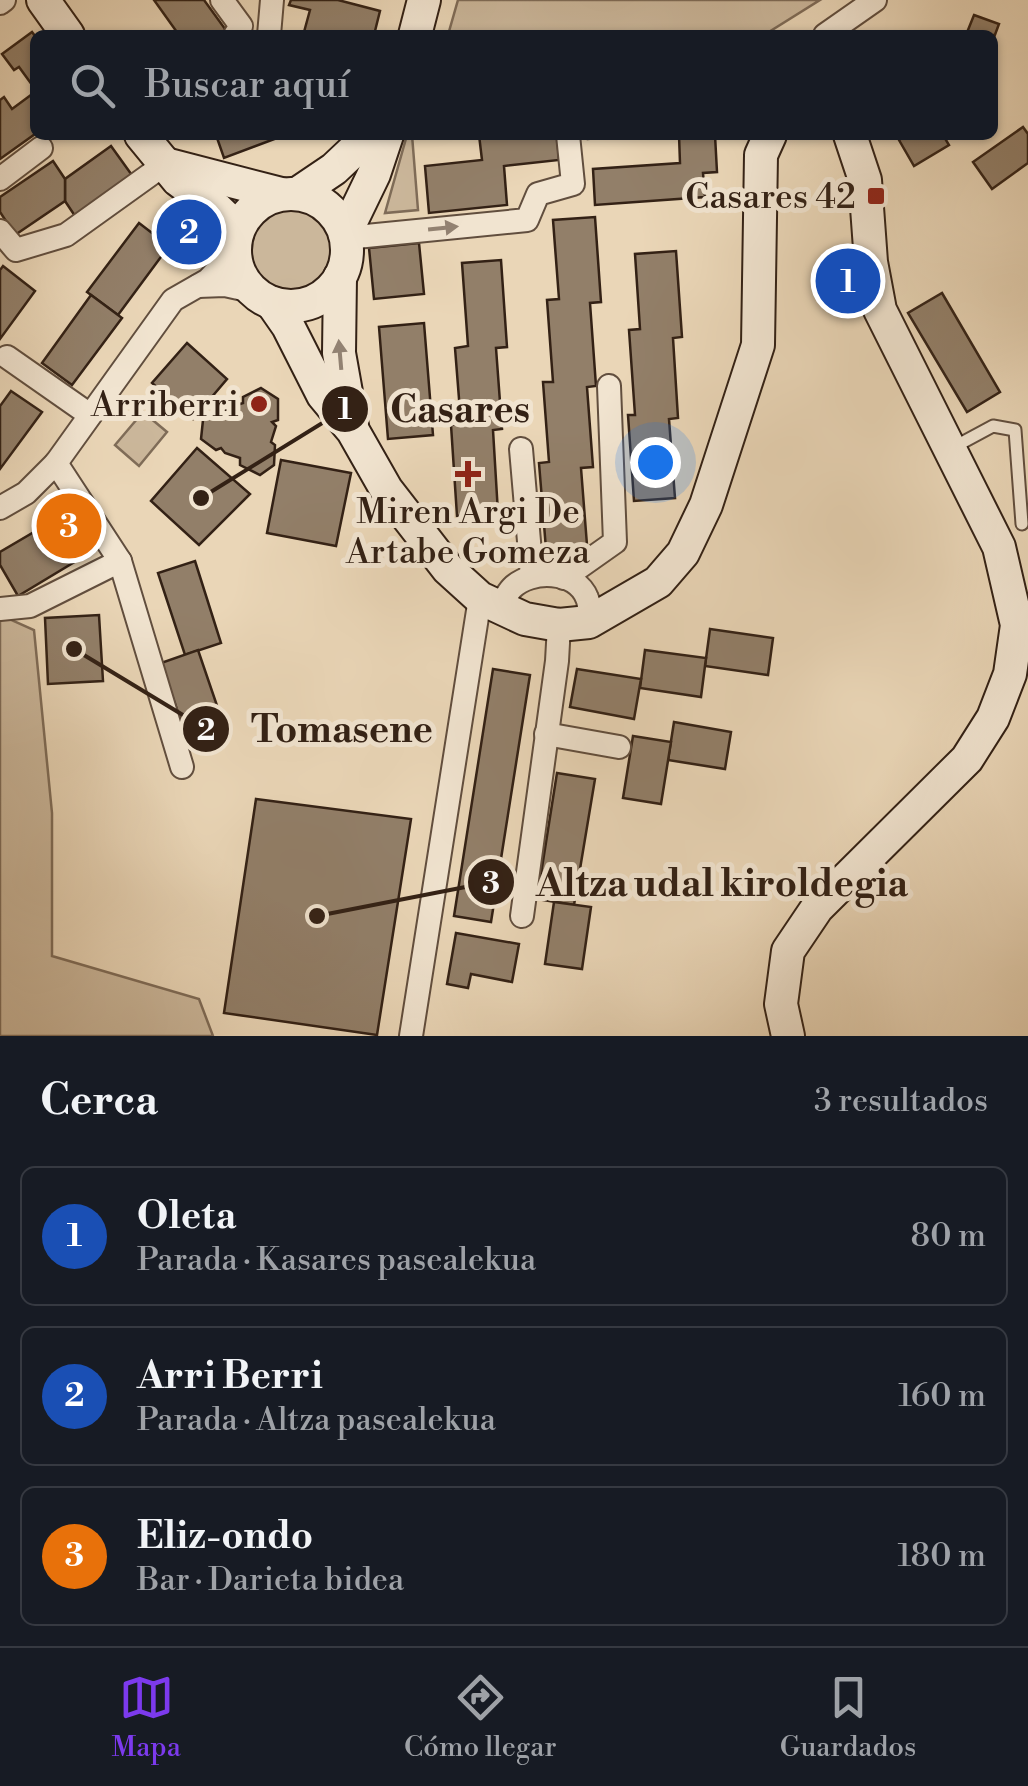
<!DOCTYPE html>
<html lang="es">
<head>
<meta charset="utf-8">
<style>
  body { margin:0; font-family:"Libre Bodoni",serif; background:#20242c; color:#f1f3f6 }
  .you { position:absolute; left:655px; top:462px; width:35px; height:35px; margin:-25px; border:8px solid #fff; border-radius:50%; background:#1a73e8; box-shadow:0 0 0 15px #1a73e833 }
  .badge { display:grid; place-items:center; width:65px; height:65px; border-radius:50%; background:#7c3aed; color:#fff; font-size:32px; font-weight:700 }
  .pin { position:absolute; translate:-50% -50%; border:5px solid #fff; box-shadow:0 2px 10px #0006 }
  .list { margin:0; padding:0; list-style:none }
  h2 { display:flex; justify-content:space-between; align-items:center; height:130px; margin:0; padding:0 40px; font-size:42px }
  h2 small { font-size:32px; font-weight:400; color:#9ea1a6 }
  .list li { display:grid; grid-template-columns:65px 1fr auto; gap:30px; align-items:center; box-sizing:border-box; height:140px; margin:0 20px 20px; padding:0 20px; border:2px solid #363941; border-radius:15px }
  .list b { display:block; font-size:38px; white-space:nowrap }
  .list p { margin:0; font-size:32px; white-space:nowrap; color:#9ea1a6 }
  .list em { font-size:32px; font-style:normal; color:#9ea1a6 }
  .icon { flex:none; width:55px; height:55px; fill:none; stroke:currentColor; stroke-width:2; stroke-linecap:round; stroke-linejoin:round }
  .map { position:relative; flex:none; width:1028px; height:1036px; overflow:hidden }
  .search { position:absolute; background:#171b24; box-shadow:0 2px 8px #0004; left:30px; right:30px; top:30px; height:110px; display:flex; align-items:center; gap:25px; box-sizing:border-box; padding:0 35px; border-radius:15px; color:#9ea1a6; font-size:38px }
  .sheet { height:610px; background:#171b24 }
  nav { display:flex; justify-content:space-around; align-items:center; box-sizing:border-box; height:140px; border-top:2px solid #363941; background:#171b24; font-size:28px; color:#9ea1a6 }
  nav a { display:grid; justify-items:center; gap:5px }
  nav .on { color:#7c3aed }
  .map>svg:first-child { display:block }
  .green { fill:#cbb79b; stroke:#7f6c58; stroke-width:2.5 }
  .building { fill:#927f69; stroke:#332115; stroke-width:2.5 }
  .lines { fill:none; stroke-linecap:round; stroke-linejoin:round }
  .lane-casing { stroke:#614e3e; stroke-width:15 }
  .street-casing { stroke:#614e3e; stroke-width:26 }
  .secondary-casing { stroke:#332115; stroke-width:36 }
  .lane { stroke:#f1e4d0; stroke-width:11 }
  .street { stroke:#f1e4d0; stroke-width:22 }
  .secondary { stroke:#f1e4d0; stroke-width:32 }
  .oneway { fill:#928272 }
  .poi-dot { fill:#8f2418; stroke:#f1e4d0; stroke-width:4 }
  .labels { text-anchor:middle; stroke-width:10; stroke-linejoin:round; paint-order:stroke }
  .poi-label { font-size:35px; fill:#332115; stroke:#f1e4d0; text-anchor:end }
  .leader { fill:none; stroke:#332115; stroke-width:4 }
  .callout-dot { fill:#332115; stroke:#f1e4d0; stroke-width:4 }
  .mark-label { font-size:30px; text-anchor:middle; font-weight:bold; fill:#fff }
  .callout-label { font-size:38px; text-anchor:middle; font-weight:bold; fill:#332115; stroke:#f1e4d0; stroke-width:10; stroke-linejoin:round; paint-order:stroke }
</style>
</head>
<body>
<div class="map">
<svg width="1028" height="1036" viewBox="0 0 1028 1036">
  <rect width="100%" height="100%" fill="#ead6b7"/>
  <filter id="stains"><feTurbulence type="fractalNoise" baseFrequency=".002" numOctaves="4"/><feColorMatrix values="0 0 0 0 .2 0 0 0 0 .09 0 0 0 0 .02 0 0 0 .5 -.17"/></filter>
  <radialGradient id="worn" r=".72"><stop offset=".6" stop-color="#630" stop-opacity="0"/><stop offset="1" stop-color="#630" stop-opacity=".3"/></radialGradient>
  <g class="green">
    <path d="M458,0H820L764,35H448Z"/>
    <path d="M407,135H412L418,210L385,213Z"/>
    <circle cx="290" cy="249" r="42"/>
    <path d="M143,412L167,432L139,466L115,445Z"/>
    <path d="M0,615L34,630L52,813V956L199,999L213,1036H0Z"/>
  </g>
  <g class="building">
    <path d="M154,0H204L228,33L179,35Z"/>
    <path d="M291,0H338L380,11L374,35H315L304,32L310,10L289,5Z"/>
    <path d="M974,15L999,24L993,40V35H966Z"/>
    <path d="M32,32L35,36V89L19,67L14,70L2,54Z"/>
    <path d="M35,92V134L0,159V100L4,97L12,109Z"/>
    <path d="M1023,127L1028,134V163L992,189L973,162Z"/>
    <path d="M216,135H285L224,158Z"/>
    <path d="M479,135H557L559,160L504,166L507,205L429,213L425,166L482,160Z"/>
    <path d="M588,135H641L588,139Z"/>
    <path d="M679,135H715L717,172L703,173L705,197L595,205L593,169L680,163Z"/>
    <path d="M908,135H943L949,145L914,166L899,140Z"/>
    <path d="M111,146L134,178L77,219L65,201V179Z"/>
    <path d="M53,161L65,179V201L15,235L0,212V197Z"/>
    <path d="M595,217L601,302L590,303L596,386L587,387L593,467L581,468L587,545L546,549L539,463L549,462L543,382H553L547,300L559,299L553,220Z"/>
    <path d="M139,223L169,246L118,315L87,292Z"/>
    <path d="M419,243L424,294L374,299L369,248Z"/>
    <path d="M676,251L682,337L673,338L678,418L669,419L675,498L634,501L628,415H635L629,330L640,329L635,254Z"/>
    <path d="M501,260L507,347L496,348L502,429L493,430L498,513L457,516L451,425L461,424L455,348L468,346L462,263Z"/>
    <path d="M3,266L35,291L0,339V270Z"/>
    <path d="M942,293L1000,392L967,412L908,313Z"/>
    <path d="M91,295L122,318L72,385L42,363Z"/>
    <path d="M424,323L433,435L388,439L379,327Z"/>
    <path d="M187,343L227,379L193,419L152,383Z"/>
    <path d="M261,388L278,399V420L272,422L276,426L271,442L275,445L274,465L260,475L240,465V458L225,453L221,448L216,450L201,439L203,420L218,410L224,414L227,408L243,403V397Z"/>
    <path d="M11,391L42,412L0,469V406Z"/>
    <path d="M197,448L250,494L199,545L151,501Z"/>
    <path d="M281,460L351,473L336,546L267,533Z"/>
    <path d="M63,515L86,555L18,596L0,565V552Z"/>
    <path d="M195,561L221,643L185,655L158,573Z"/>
    <path d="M99,615L103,681L48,684L45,618Z"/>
    <path d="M710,629L773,638L768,675L705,666Z"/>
    <path d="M198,650L226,732L189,745L161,663Z"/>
    <path d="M645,650L706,658L701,697L640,688Z"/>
    <path d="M493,669L530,675L491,922L454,916Z"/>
    <path d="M577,669L641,679L634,719L570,707Z"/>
    <path d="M674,722L731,732L725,769L668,760Z"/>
    <path d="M633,736L671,742L661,804L623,798Z"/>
    <path d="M557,773L595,779L574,905L537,899Z"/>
    <path d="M256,799L411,819L377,1035L224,1013Z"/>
    <path d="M554,902L591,907L582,969L545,964Z"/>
    <path d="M456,933L519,944L512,982L471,974L468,988L447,984Z"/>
  </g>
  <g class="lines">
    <defs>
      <path id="lane" d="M954,447L993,426L1015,430L1022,524"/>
      <g id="street">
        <path d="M222,0L241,26L235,35"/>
        <path d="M0,3L4,0"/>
        <path d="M269,35L272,0"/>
        <path d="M825,35L875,0"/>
        <path d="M0,179L41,148"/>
        <path d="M0,231L16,250L66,235L165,164"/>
        <path d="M346,238L527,220L538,194L573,184L568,135"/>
        <path d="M198,286L225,285L252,291"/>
        <path d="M7,357L90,415"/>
        <path d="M521,449L532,576"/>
        <path d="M56,463L120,561L182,767"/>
        <path d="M0,508L26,493L56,463L173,300L208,280L234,252"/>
        <path d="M564,578L615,542L609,386"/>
        <path d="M499,608C503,602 507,593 512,588C531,569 576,570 587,598C590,604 589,615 589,622"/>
        <path d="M0,609L30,606L120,561"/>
        <path d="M546,734L619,747"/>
        <path d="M522,916L557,661L559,625"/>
        <path d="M411,1036L480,598"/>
      </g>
      <g id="secondary">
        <path d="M43,0L68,35"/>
        <path d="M415,35L424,0"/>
        <path d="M141,135L178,180L217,209L238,229"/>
        <path d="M165,164L281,194"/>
        <circle cx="291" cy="250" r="56"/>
        <path d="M297,194L334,169L370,135"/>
        <path d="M345,234L374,174L387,135"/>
        <path d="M340,277L339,353L352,426"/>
        <path d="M272,303L288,326L323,395L353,431L386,489L448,569L480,598L525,619L559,625L589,622L658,582L683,553L706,505L758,345L761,155L770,135"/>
        <path d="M788,1036L781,1004L788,951L817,908L967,759L993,718L1010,674L1017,625L999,547L880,310L871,262L865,180L850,135"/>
      </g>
    </defs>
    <use href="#lane" class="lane-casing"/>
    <use href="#street" class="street-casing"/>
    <use href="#secondary" class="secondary-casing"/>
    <use href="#lane" class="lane"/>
    <use href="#street" class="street"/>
    <use href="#secondary" class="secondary"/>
  </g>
  <defs><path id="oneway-solid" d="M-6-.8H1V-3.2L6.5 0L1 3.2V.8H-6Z" transform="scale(2.5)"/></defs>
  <g class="oneway">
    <use href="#oneway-solid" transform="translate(443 228) rotate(-6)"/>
    <use href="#oneway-solid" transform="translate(340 355) rotate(-95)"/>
  </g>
  <g class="poi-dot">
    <rect x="866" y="186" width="20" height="20" rx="5"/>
    <circle cx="259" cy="404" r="10"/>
    <path d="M463 459h10v10h10v10h-10v10h-10v-10h-10v-10h10z"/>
  </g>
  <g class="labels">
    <g class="poi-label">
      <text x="856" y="208">Casares 42</text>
      <text x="239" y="416">Arriberri</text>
      <text x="468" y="523" text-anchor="middle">Miren Argi De<tspan x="468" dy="40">Artabe Gomeza</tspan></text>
    </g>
  </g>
  <path class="leader" d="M201 498L345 409M74 649L206 729M317 916L491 882"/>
  <g class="callout-dot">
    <circle cx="201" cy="498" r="10"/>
    <circle cx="74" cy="649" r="10"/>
    <circle cx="317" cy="916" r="10"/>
    <circle cx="345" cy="409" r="25"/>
    <circle cx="206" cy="729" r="25"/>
    <circle cx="491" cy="882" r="25"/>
  </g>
  <g class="mark-label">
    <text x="345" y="419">1</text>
    <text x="206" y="740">2</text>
    <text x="491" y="893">3</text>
  </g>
  <g class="callout-label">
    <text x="460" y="422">Casares</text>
    <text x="342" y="742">Tomasene</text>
    <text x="722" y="896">Altza udal kiroldegia</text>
  </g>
  <rect width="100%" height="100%" filter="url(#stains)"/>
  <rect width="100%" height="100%" fill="url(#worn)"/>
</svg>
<div class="you"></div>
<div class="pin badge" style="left:848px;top:281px;background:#1a4fb4">1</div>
<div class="pin badge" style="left:189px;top:232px;background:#1a4fb4">2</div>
<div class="pin badge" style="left:69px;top:526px;background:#e8710a">3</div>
<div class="search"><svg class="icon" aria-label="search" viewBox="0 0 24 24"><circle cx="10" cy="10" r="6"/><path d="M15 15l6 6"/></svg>Buscar aquí</div>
</div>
<section class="sheet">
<h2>Cerca<small>3 resultados</small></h2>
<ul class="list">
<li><span class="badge" style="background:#1a4fb4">1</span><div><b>Oleta</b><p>Parada · Kasares pasealekua</p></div><em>80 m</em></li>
<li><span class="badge" style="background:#1a4fb4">2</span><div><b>Arri Berri</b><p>Parada · Altza pasealekua</p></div><em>160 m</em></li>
<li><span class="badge" style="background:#e8710a">3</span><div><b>Eliz-ondo</b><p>Bar · Darieta bidea</p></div><em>180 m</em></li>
</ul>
</section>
<nav>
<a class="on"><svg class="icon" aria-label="map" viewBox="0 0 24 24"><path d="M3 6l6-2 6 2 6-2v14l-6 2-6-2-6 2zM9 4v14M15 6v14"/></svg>Mapa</a>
<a><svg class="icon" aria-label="directions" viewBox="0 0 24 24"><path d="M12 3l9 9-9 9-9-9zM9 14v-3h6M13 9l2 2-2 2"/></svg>Cómo llegar</a>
<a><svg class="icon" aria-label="saved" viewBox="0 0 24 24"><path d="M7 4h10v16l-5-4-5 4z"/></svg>Guardados</a>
</nav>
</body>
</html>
